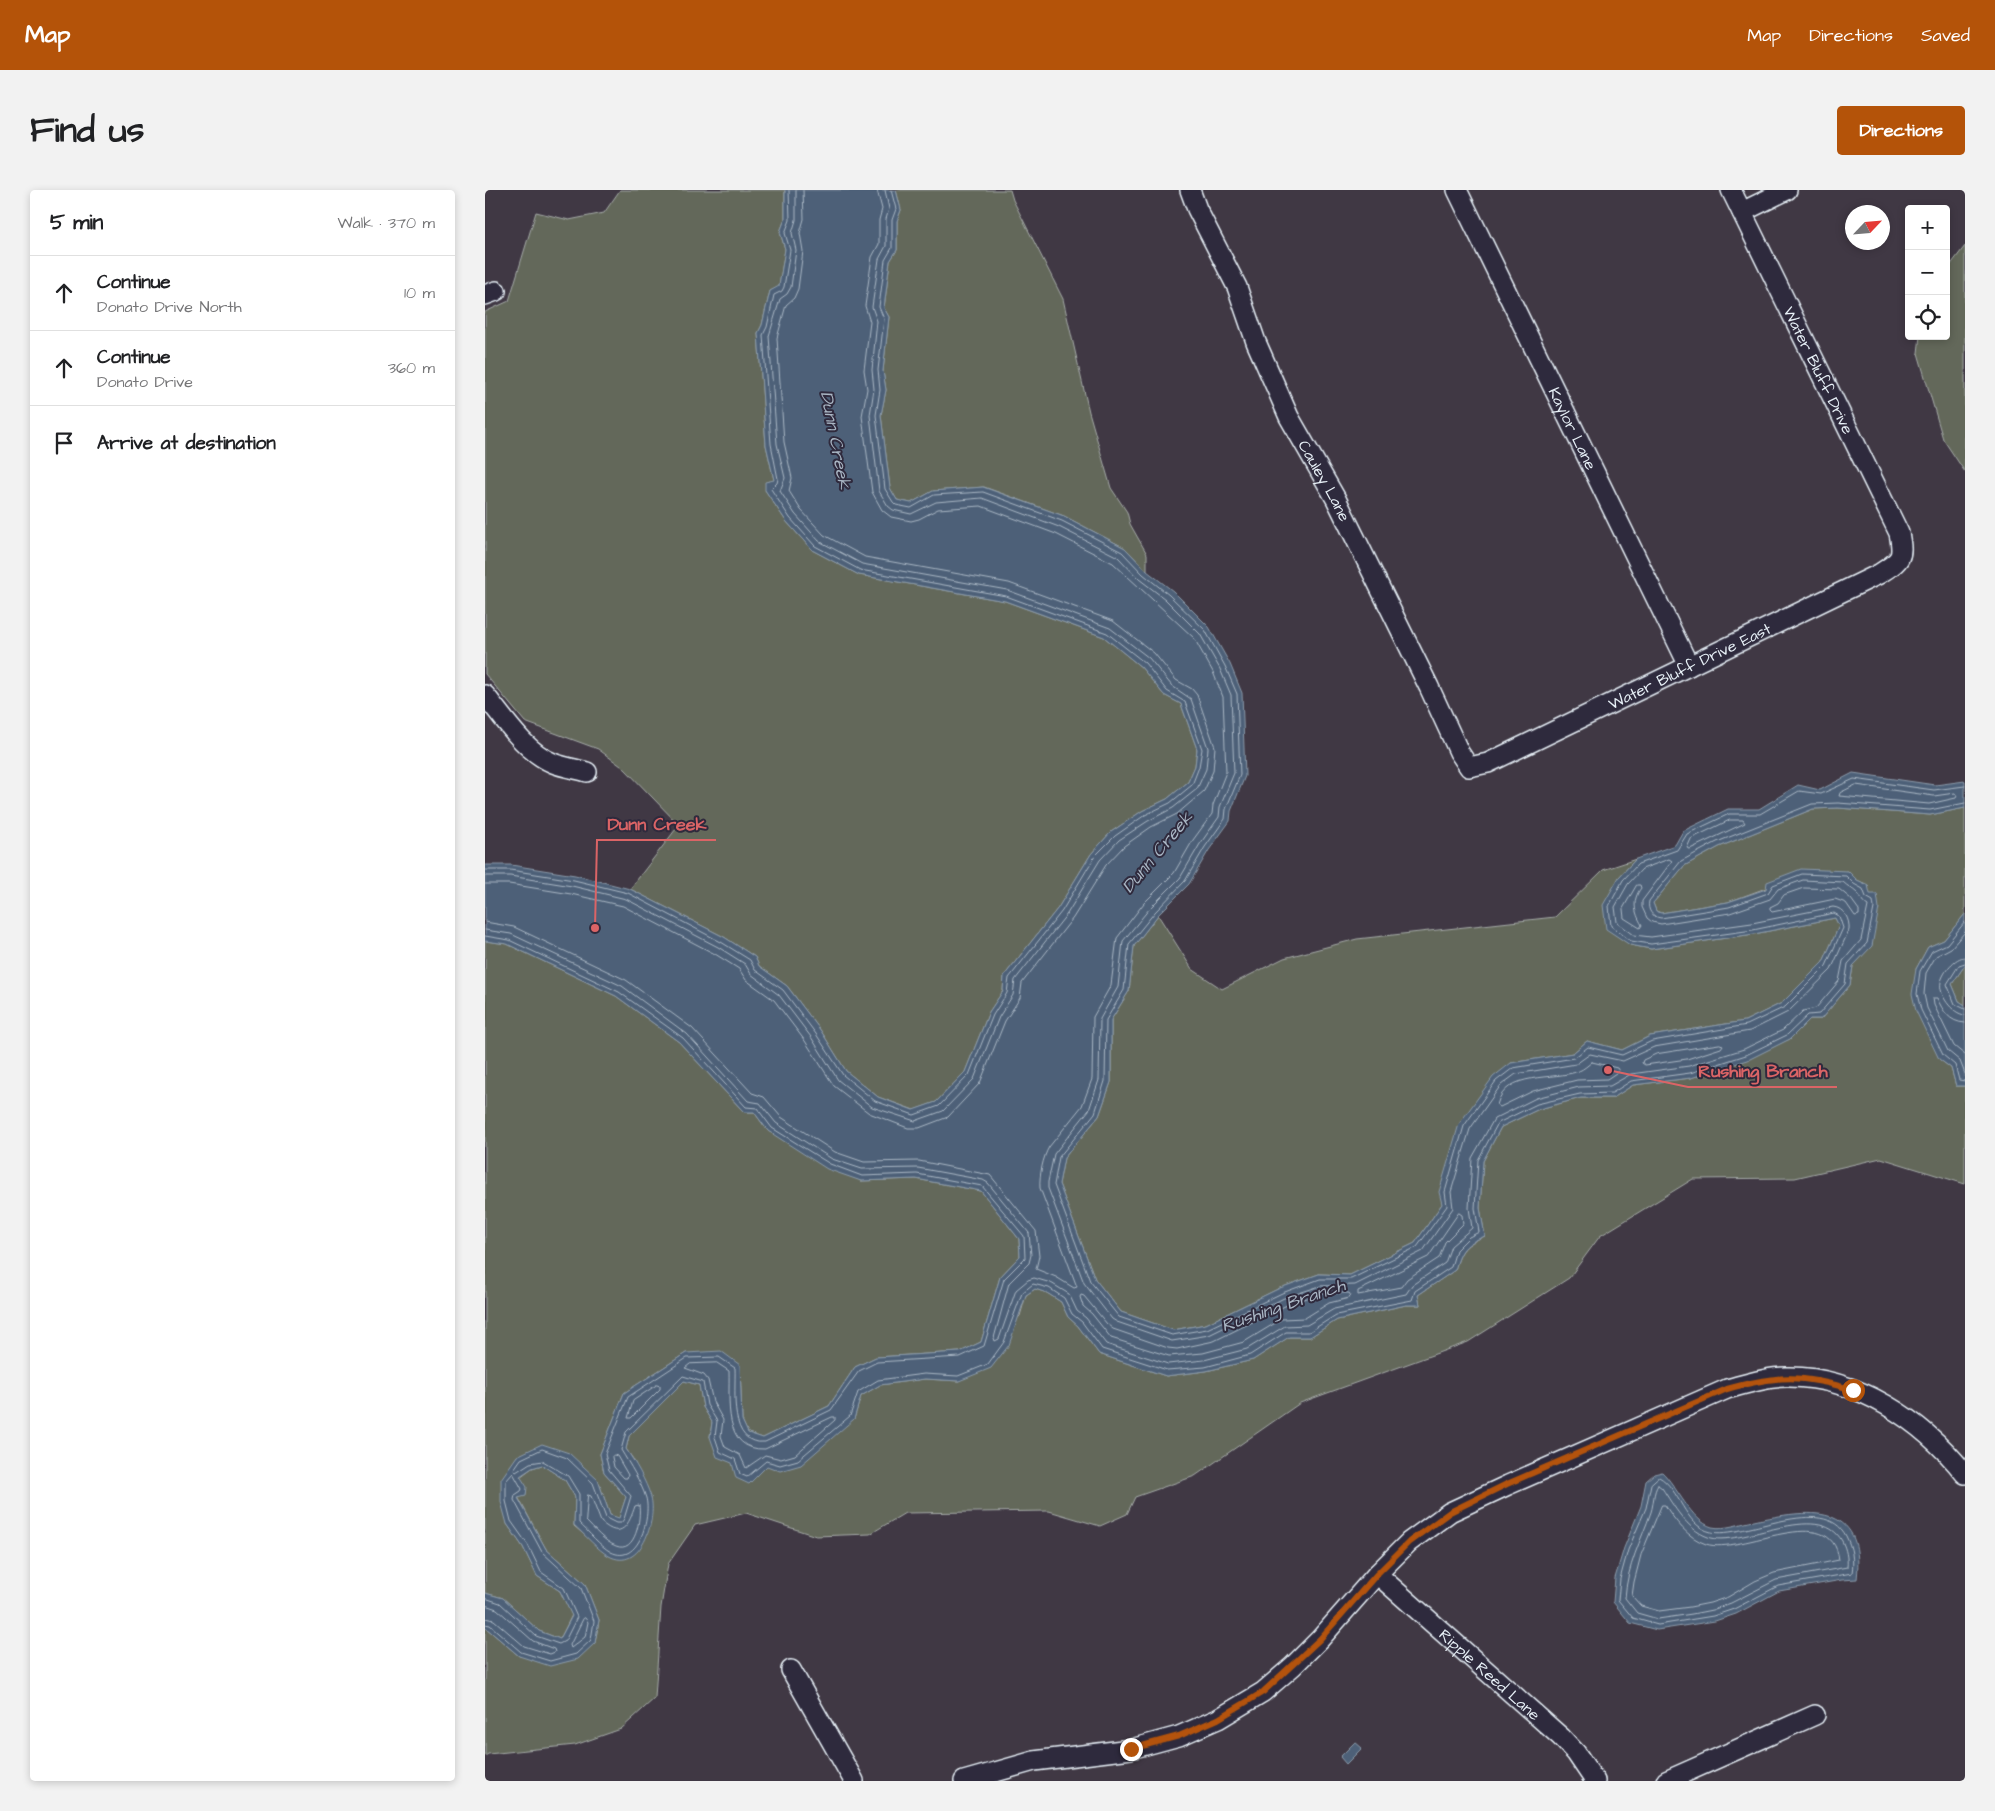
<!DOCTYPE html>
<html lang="en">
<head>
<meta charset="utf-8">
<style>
  body { margin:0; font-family:"Architects Daughter",sans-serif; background:#f2f2f2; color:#202124 }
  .controls { position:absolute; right:15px; top:15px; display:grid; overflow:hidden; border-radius:5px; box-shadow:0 2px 8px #0003 }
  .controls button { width:45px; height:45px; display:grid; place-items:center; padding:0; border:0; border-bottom:1px solid #e0e0e0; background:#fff; color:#202124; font:25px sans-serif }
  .compass { position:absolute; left:1360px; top:15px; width:45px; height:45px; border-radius:50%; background:#fff; box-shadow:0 2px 8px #0003; rotate:64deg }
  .stop { position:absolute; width:15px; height:15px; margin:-11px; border:4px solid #b45309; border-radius:50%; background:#fff }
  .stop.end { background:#b45309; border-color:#fff; box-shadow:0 1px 5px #0008 }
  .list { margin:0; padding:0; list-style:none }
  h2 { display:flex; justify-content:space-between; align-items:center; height:65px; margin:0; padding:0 20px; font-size:21px }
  h2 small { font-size:16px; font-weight:400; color:#757577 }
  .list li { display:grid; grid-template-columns:32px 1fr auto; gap:15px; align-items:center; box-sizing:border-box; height:75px; padding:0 20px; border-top:1px solid #e0e0e0 }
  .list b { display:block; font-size:19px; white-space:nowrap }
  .list p { margin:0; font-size:16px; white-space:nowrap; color:#757577 }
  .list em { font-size:16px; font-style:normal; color:#757577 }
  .icon { flex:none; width:28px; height:28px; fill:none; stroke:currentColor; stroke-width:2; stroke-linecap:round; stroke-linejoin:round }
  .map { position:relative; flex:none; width:1480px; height:1591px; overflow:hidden; border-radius:5px }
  header { display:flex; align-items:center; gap:30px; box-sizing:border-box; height:70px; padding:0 25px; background:#b45309; color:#fff }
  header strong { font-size:24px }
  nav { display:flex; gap:28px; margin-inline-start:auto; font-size:18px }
  .intro { display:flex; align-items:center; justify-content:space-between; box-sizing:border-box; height:120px; padding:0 30px }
  h1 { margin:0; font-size:35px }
  .button { padding:12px 22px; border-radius:5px; background:#b45309; color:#fff; font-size:18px; font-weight:700 }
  main { display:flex; gap:30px; padding:0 30px }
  aside { flex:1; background:#fff; border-radius:5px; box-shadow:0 2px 8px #0003 }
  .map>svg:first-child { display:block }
  .green { fill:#63685a; stroke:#a6aca9 }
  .water { fill:#4d6178; stroke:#8b9bab }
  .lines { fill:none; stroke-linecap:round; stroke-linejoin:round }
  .shore { stroke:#aab7c5; stroke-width:1 }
  .minor-casing { stroke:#e8f1f8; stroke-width:22 }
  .minor { stroke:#2f2a3d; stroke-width:19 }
  .route { stroke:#b45309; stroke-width:6 }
  .labels { text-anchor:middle; stroke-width:4; stroke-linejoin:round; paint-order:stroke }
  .street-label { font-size:16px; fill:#e8f1f8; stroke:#2f2a3d }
  .water-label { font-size:18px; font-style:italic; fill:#aab7c5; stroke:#2f2a3d }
  .leader { fill:none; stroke:#db6466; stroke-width:2 }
  .callout-dot { fill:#db6466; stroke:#2f2a3d; stroke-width:2 }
  .callout-label { font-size:18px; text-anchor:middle; font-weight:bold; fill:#db6466; stroke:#2f2a3d; stroke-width:4; stroke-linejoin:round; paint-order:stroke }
</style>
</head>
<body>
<header>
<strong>Map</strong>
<nav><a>Map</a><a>Directions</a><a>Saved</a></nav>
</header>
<div class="intro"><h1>Find us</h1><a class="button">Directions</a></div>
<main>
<aside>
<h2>5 min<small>Walk · 370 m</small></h2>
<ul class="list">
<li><svg class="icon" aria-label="ahead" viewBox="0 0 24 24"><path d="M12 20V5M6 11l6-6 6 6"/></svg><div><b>Continue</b><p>Donato Drive North</p></div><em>10 m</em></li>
<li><svg class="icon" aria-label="ahead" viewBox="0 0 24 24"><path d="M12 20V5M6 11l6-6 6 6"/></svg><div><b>Continue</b><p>Donato Drive</p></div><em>360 m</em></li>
<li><svg class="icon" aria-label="arrive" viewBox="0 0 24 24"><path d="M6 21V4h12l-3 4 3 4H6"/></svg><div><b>Arrive at destination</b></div></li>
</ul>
</aside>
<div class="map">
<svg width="1480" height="1591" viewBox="0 0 1480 1591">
  <rect width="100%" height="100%" fill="#403844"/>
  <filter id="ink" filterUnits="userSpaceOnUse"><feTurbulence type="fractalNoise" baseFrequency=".02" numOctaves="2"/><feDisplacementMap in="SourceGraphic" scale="10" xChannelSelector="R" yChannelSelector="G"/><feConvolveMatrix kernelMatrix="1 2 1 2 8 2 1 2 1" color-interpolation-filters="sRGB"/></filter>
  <g filter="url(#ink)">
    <g class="green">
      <path d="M135,0H300V29L295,42L300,59L294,97L285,101L277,135L273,143L281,255L289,290L280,300L301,331L327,360L374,385L520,411L619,447L656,477L679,505L696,514L712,559L710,576L703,592L682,609L657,621L626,642L606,664L573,718L519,786L518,801L504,822L480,882L451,912L429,920L393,907L361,881L336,841L302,796L274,776L270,767L239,747L145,699L194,635L140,579L113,559L40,532L0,484V122L24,111L51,22L84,30L119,23Z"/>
      <path d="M411,0H525L528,10L578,109L604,222L626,298L642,322L645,334L662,364V381L640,358L579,326L499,297L448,301L426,313L412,310L405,298L396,225L401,200L398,181L404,127L399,118L405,71L412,60V31L416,20Z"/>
      <path d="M1480,56V282L1458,249L1433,163L1435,146H1461V81Z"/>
      <path d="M1353,618L1445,625L1480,618V724L1459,750L1443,757L1431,779L1454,869L1466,878L1471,896H1480V994L1396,968L1310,988L1208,989L1115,1046L1084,1088L983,1152L815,1213L710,1286L650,1307L642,1324L615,1336L564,1321L420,1323L385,1344L331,1346L261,1323L210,1335L183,1374L176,1417L170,1508L136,1539L90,1555L3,1564L0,1566V1437L34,1466L110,1453L114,1430L100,1394L61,1359L33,1307L35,1287L47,1278L57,1275L80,1290L90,1307L89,1336L124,1366L166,1308L148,1269L141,1259L144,1246L199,1191L214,1195L218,1217L227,1232L225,1247L282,1276L369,1229L376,1206L395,1195L440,1189L474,1191L535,1126L541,1105L550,1099L562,1103L576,1112L583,1127L593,1136L614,1164L681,1186L721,1181L768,1170L804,1147H825L852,1130L921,1115H935L933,1105L970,1080C976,1059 980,1055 1000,1046L995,1018L998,971L1016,937L1054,919L1096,908H1128L1148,895L1206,888L1305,849L1325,829H1336L1365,795L1368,776L1387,755L1383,695L1372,690L1363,681L1281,698L1243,712L1176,723L1171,721L1168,713L1199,676L1234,657L1328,619Z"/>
      <path d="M1151,669L1134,687L1145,755L1166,759L1269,744L1350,728L1354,736L1338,772L1297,813L1260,831L1165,846L1137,860L1102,851L1088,863L1026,873L957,1014L930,1053L865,1085L834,1084L795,1098L721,1134L688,1140L636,1122L610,1089L574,994L579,968L614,926L626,892V830L644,801L649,756L673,725L707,779L737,799L799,768L872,749L1070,727L1118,680Z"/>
      <path d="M0,751L22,754L131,806L194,852L259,922H269L283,941L376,991L431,989L496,1001L534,1049L535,1066L515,1087L496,1152L475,1162L391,1167L370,1177L344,1216L278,1248L263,1243L257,1230L255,1175L201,1163L139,1203L115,1264L119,1282L141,1307L134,1329L125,1325L113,1290L32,1266L22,1334L38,1357L52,1386L75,1401L87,1425L75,1449L54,1441L18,1408L0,1403Z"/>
      <path d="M1480,775V815L1474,811L1467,794Z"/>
    </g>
    <g class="water">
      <path d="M300,0H411L416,20L412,31V60L405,71L399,118L404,127L398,181L401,200L396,225L405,298L412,310L426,313L448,301L498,297L579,326L640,358L662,381L688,401L724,437L745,474L757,503L760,586L746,621L745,631L724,660L704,694L673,725L649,756L644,801L626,830V892L614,926L579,968L574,994L610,1089L636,1122L688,1140L721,1134L795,1098L834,1084L865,1085L930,1053L957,1014L954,1002L974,934L1008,887L1026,873L1088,863L1102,851L1137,860L1165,846L1260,831L1297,813L1338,772L1354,736L1350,728L1269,744L1166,759L1145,755L1121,739L1118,715L1134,687L1151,669L1190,655L1198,641L1243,619H1274L1313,595L1335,600L1368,583L1450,595L1480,591V618L1445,625L1353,618L1328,619L1234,657L1199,676L1168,713L1171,721L1176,723L1243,712L1281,699L1282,692L1316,679L1363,681L1372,690L1383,695L1385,704H1392L1394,718L1387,756L1368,776L1365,795L1336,829H1325L1305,849L1263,870L1206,888L1148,895L1128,908H1096L1054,919L1016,937L998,971L995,1018L1000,1046C980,1054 976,1059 970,1080L933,1105L935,1115H921L852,1130L825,1147H804L768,1170L721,1181L681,1186L614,1164L593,1136L583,1127L576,1112L562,1103L550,1099L541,1105L524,1155L506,1178L474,1191L440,1189L395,1195L376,1206L369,1229L316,1275L295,1281L282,1276L264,1294L251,1288L247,1273L232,1267L225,1247L227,1232L218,1217L214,1195L199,1191L144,1246L141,1259C150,1272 161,1291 166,1307C172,1330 156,1383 124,1366C113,1360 99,1344 89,1335L90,1307L80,1290L57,1275L47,1278L35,1286L42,1297L41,1306L33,1308L61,1359L100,1394L114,1430L110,1453L93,1469L65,1476L34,1466L0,1437V1403L18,1408L54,1441L75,1449L87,1426L75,1401L52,1386L38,1357L22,1334L16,1312V1289L32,1266L57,1254L84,1263L113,1290L125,1325L134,1328L141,1307L119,1282L115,1264L139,1203L201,1163L236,1161L255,1175L257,1230L263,1243L278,1248L344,1216L370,1177L391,1167L475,1162L496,1152L515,1087L535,1066L534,1049L496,1001L431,989L376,991L342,979L283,941L269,922H259L194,852L131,806L22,754L0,751V675H26L90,685L145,699L239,747L270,767L274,776L302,796L336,841L361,881L393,907L428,920L451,912L480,882L504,822L518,801L519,786L573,718L606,664L626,642L657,621L682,609L703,592L710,576L712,559L696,514L679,505L656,477L619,447L520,411L374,385L327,360L301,331L280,300V292L289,290L281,255L273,143L277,135L285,101L294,96L300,59L295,42L300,29Z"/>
      <path d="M1480,724V775L1467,794L1474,811L1480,815V896H1471L1466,878L1454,869L1431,821L1427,804L1431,779L1443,757L1459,750Z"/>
      <path d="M1177,1282C1192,1296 1206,1331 1227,1337C1240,1340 1257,1333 1269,1331C1323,1319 1381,1311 1372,1389L1357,1390L1294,1401L1251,1424L1230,1431L1172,1440L1145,1433L1128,1412L1130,1388L1139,1358L1156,1316L1161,1291L1169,1284Z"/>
      <path d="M870,1552L877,1558L861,1574L855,1567Z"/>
    </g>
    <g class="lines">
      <g class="shore">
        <path d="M406,0L411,19L407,30V58L400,70L394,117L399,129L393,180L395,200L391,225L400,299L408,312L411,315L426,318L449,305L498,302L577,331L637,362L658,384L684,405L720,440L740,476L752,504L755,585L741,619L740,629L720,657L700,691L670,722L644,754L639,800L621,830L620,891L610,923L574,967L569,995L605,1091L634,1127L687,1145L722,1139L797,1103L835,1089H866L932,1057L962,1016L960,1002L979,936L1011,891L1028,878L1089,868L1103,857L1137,865L1167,851L1262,835L1300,817L1341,776L1358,738L1354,726L1349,723L1268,740L1166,754L1146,751L1126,736L1124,716L1138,690L1153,674L1192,660L1202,644L1244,624H1275L1314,601L1336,604L1369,589L1449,600L1480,596"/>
        <path d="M1371,595L1449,606L1470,603L1472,606L1471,608L1444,614L1354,606L1355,603Z"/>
        <path d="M1245,630H1258L1260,633L1205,659L1202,658L1206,649Z"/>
        <path d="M0,680H25L89,690L143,703L236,752L265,770L270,780L298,800L331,844L358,885L390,911L429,925L454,916L484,885L508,825L522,803L524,788L577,721L610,666L630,646L660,625L685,613L707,595L714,577L717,559L700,512L682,501L660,473L622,443L521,406L375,380L330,356L305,328L286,299L292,293L293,289L286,254L278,145L282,137L289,105L297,101L299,97L305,60L300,43L305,30L304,0"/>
        <path d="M0,686H25L87,696L141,709L233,757L260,774L266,784L294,805L326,847L353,890L387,917L430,931L458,921L489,889L514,827L528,805L530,790L582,724L615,670L634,650L663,631L688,618L712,599L721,579L723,558L706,509L687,496L664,468L625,438L522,400L377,374L334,351L310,324L295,301L300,288L292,254L284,146L295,109L302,104L306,97L311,60L307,43L311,30V0"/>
        <path d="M0,694H24L86,704L138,716L230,764L254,779L261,790L289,810L320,851L349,896L384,923L423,938H434L463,927L495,893L520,831L535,808L537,793L588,728L621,675L639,656L666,637L692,624L719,601L728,581L730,557L712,505L707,499L691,490L669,463L628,431L524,393L380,367L339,345L316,320L304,301L307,288L299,252L292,148L301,115L309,108L313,99L318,61L315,43L319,29L318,0"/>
        <path d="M1152,695H1155L1156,698C1147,710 1149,722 1157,735L1155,738L1139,728L1138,719Z"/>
        <path d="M1319,698L1354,699L1366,709L1374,720V725L1370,726L1361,713L1350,709L1287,722L1285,720V717L1293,713L1299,705Z"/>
        <path d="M0,732L29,737L141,790L207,838L267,903L279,907L296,927L350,962L379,972L434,971L505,985L551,1041L554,1066L551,1079L571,1087L589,1098L592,1097L555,998C554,986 558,967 564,957L597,916L607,889L608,827L626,795L632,748L659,713L689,683L708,650L727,624L728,615L741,582L738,507L728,482L709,448L628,373L571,344L496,316L453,319L434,329L426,331L406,327L397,320L387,302L377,226L382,199L379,180L385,132L380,116L387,67L394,54V30L397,19L392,0"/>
        <path d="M1480,732L1462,754L1447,761L1435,781L1432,804L1436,820L1458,865L1470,875L1474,890L1480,891"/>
        <path d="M0,740L26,744L137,796L202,844L263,911L275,913L291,933L347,969L377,979L433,978L498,990L503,993L544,1043L546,1065L544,1073L524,1093L509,1148L510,1151L514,1149L531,1100L543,1090L549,1088L566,1093L584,1104L592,1121L601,1128L621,1154L683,1174L719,1170L762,1159L800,1136L822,1135L849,1119L921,1104L927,1095L960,1073L966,1056L987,1038L984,1018L987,968L1009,929L1051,908L1094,897L1125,896L1146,884L1204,876L1259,859L1298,840L1318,821L1331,818L1354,791L1358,771L1376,750L1383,716C1376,712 1376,706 1372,703C1368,699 1362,696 1358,692L1318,690L1293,699L1285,709L1245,723L1176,734L1167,732L1162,728L1157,717V711L1187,671L1184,669L1157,679L1143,694L1130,717L1132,732L1149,745L1166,747L1267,733L1348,717C1359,718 1365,729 1364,740L1346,780L1303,822L1265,841L1169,857L1138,871L1105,864L1091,874L1031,884L1016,895L985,939L966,1002L968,1018L938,1061L870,1095L835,1096L799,1108L724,1145L687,1151L632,1132L627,1129L599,1093L563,998V992L569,964L604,920L614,890L615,829L633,797L638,751L665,718L695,688L715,654L734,627L735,617L749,583L746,505L735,479L715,444L680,409L654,389L633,367L574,337L497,308L451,312L426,324L408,320L403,316L394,301L385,225L389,199L387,180L392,131L387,117L394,69L401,56V29L404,19L400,0"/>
        <path d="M1480,742L1466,758L1451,766L1441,783L1439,804L1442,818L1463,861L1475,871L1480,884"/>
        <path d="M0,746L24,750L134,802L198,848L261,917L272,918L287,938L345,974L377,986L432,984L497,996L539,1046L540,1068L519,1089L499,1156L475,1167L392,1172L374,1181L346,1220L280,1252C243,1256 251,1202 250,1178L234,1167L202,1168L143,1207L120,1264L124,1280L146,1306L139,1329L136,1333H131L121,1328L108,1293L82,1268L57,1259L36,1269L29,1279L31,1282L45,1273L58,1271L83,1286L94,1304V1333C104,1342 115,1356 126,1362C154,1376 166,1327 161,1308C156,1292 145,1275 136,1260L141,1242L198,1186L218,1192L222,1215L232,1231L230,1247L235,1262L250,1269L255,1284L262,1287L281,1271L295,1275L313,1270L365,1226L373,1202L393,1190L439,1184L473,1186L503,1174L519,1152L537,1103L548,1094L564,1098L579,1108L587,1124L597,1132L617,1159L682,1180L720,1177L765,1165L801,1142H824L851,1125L927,1110L930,1101L966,1077L971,1060L984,1047L994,1042L990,1018L993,970L1013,933L1052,914L1095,904L1127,903L1146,891L1205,883L1261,865L1302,845L1323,825L1334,824L1360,794L1363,774L1382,753L1389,718L1388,711L1381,707L1378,699L1369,694L1361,686L1317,684L1288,695L1283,703L1244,717L1176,728C1167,727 1162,720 1164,711L1196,671L1232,652L1327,614L1353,613L1445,620L1480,613"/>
        <path d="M1480,767C1470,767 1458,782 1456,792C1453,804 1467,824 1480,825"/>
        <path d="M1480,773L1474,775L1462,794L1470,814L1480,819"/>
        <path d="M1480,833C1464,832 1458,821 1452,808H1448L1449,815L1469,856L1480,865"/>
        <path d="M1235,854L1238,855L1236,858L1202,869L1160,875L1157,873L1158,870L1171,864Z"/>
        <path d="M1107,872L1132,878L1134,881L1122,889L1092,890L1048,901L1015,917L1012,915C1021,880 1068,891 1094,881C1099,879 1103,875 1107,872Z"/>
        <path d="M974,1023L977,1025L978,1034L960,1052L954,1068L922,1089L916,1097L873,1105V1101L943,1067Z"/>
        <path d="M837,1103H864L866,1106L864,1108L844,1113L820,1128L797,1129L759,1152L718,1163L684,1166L626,1148L607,1124L598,1116L595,1107L596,1105L599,1106L622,1134L628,1139L683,1158L692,1159L729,1151L802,1115Z"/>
        <path d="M232,1173L244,1181C245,1210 237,1261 280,1259L347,1227H350V1230L310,1265L296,1269L280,1265L261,1278L255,1265L240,1257L236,1246L238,1230L228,1212L223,1190L219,1185L200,1178L205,1174Z"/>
        <path d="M172,1195L175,1196V1199L146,1228H143L148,1211Z"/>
        <path d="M129,1265L132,1266L143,1285L142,1288H139L129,1277L127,1267Z"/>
        <path d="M1174,1287C1195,1298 1199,1336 1226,1342C1260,1349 1339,1303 1361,1346C1367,1358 1369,1369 1367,1383L1293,1396L1249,1419L1228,1426L1173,1435L1148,1428L1133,1410L1135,1389L1143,1360L1161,1318L1166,1294Z"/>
        <path d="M1173,1295L1177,1298C1189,1316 1201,1339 1223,1347C1255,1359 1334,1309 1357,1351C1361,1359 1363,1368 1362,1377L1291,1390L1246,1413L1227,1420L1207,1424L1173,1429L1152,1423L1140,1408C1142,1376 1156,1351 1166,1322C1169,1313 1168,1302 1173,1295Z"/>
        <path d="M103,1305L106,1306L116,1332C137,1351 144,1334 150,1316L154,1315C156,1328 151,1364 131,1356C120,1352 109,1339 101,1331Z"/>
        <path d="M1177,1315H1180C1190,1331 1203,1348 1221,1354C1256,1366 1347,1309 1354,1370L1289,1383L1270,1391L1243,1407L1225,1413L1205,1417L1174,1421L1156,1416L1147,1406L1149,1392L1156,1365Z"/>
        <path d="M0,1408L15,1413L51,1446L74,1454L80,1451L92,1427L79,1398L56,1382L43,1355L26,1331L21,1311V1291L28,1283L37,1299L36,1301L30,1305L29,1310L57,1362L96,1398L109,1431L106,1450L91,1464L65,1471L36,1462L5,1435L0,1434"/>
        <path d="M0,1415L12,1419L48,1451L69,1459L70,1462L65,1464L39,1456L9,1430L0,1428"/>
        <path d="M100,1428L103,1432L100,1447L86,1458L85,1455L98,1429Z"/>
      </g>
      <defs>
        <g id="minor">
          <path id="s1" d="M705,0L712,19L752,97L771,152L804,227L851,309L944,497L974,562L984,577L1003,573L1394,384C1416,370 1419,369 1414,343L1246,0"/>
          <path id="s2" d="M972,0L1204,476"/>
          <path d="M1257,22L1302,0"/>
          <path d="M0,105L11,101"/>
          <path d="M0,505C19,528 39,561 68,573C78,577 91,579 102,582"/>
          <path id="s3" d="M892,1384L1076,1547L1091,1563L1110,1591"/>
          <path d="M306,1480L369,1591"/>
          <path d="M479,1591L549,1571L646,1559L694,1546L733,1529L778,1502L808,1476L835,1449L892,1384L924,1352L965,1322L1023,1295L1242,1199C1261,1194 1282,1187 1302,1187C1372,1186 1438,1231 1480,1284"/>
          <path d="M1181,1591L1330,1525"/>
        </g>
      </defs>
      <use href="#minor" class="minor-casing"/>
      <use href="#minor" class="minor"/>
    </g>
  </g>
  <g class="lines" filter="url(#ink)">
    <path class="route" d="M646,1559L694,1546L733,1529L778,1502L835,1449L892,1384L924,1352L965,1322L1022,1294L1242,1199C1293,1185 1317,1184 1368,1200"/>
  </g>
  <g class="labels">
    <g class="street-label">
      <text transform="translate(1334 180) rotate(64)" y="6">Water Bluff Drive</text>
      <text dy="6" stroke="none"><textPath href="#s2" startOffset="265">Kaylor Lane</textPath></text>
      <text dy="6" stroke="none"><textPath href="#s1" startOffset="321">Cauley Lane</textPath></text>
      <text dy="6" stroke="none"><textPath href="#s1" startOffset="885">Water Bluff Drive East</textPath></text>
      <text dy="6" stroke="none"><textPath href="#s3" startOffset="151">Ripple Reed Lane</textPath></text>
    </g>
    <g class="water-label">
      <text transform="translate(351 250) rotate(79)" y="6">Dunn Creek</text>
      <text transform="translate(672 662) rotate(-50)" y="6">Dunn Creek</text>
      <text transform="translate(798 1115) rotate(-19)" y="6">Rushing Branch</text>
    </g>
  </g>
  <path class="leader" d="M110 738L112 650H231M1123 880L1203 897H1352"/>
  <g class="callout-dot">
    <circle cx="110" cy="738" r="5"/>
    <circle cx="1123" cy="880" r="5"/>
  </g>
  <g class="callout-label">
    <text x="172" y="640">Dunn Creek</text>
    <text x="1278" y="887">Rushing Branch</text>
  </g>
</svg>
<div class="controls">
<button>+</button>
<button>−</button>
<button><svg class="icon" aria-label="locate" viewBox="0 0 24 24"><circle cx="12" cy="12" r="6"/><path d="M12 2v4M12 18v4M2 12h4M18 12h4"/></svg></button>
</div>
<svg class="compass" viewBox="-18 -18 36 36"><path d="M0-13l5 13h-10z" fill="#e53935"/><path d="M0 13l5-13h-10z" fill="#757577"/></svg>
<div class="stop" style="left:1368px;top:1200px"></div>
<div class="stop end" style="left:646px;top:1559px"></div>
</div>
</main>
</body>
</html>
